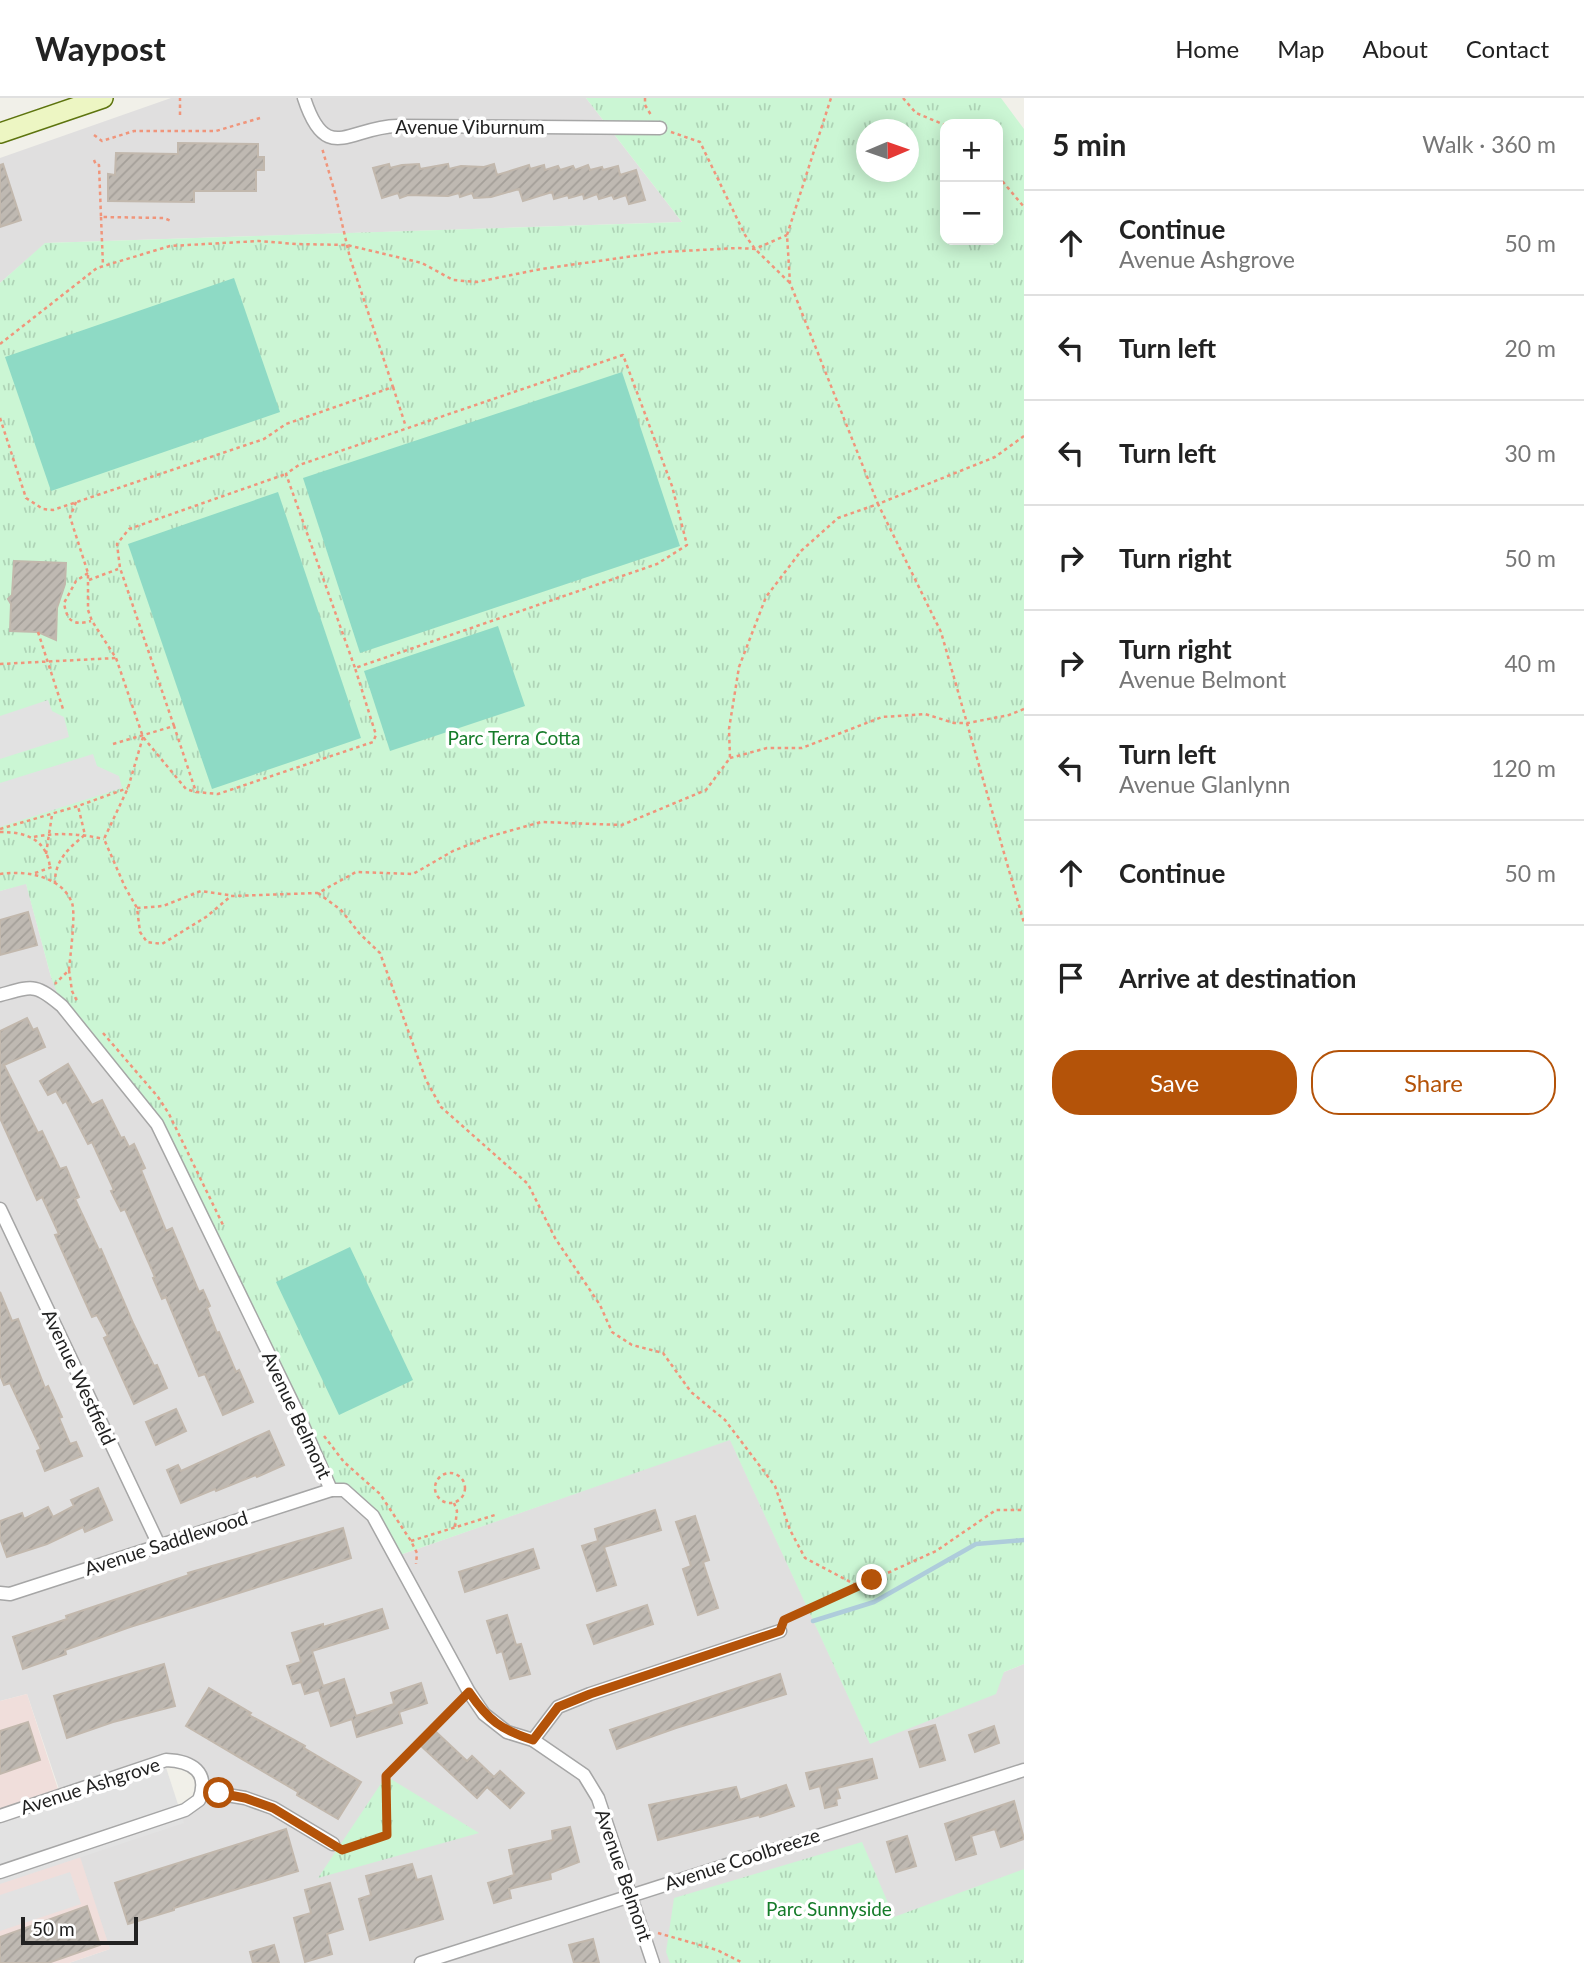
<!DOCTYPE html>
<html lang="en">
<head>
<meta charset="utf-8">
<style>
  body { margin:0; font-family:Lato,sans-serif; background:#f6f6f6; color:#222 }
  .controls { position:absolute; right:21px; top:21px; display:grid; overflow:hidden; border-radius:14px; box-shadow:0 4px 18px #0003 }
  .controls button { width:63px; height:63px; display:grid; place-items:center; padding:0; border:0; border-bottom:2px solid #e0e0e0; background:#fff; color:#222; font:35px sans-serif }
  .compass { position:absolute; left:856px; top:21px; width:63px; height:63px; border-radius:50%; background:#fff; box-shadow:0 4px 18px #0003; rotate:88deg }
  .scale { position:absolute; left:21px; bottom:18px; width:117px; box-sizing:border-box; padding-left:7px; border:4px solid #222; border-top:0; font-size:19px; line-height:24px; white-space:nowrap; color:#222; -webkit-text-stroke:5px #fff; paint-order:stroke }
  .stop { position:absolute; width:21px; height:21px; margin:-16px; border:5px solid #b45309; border-radius:50%; background:#fff }
  .stop.end { background:#b45309; border-color:#fff; box-shadow:0 2px 7px #0008 }
  .list { margin:0; padding:0; list-style:none }
  h2 { display:flex; justify-content:space-between; align-items:center; height:91px; margin:0; padding:0 28px; font-size:30px }
  h2 small { font-size:23px; font-weight:400; color:#767676 }
  .list li { display:grid; grid-template-columns:46px 1fr auto; gap:21px; align-items:center; box-sizing:border-box; height:105px; padding:0 28px; border-top:2px solid #e0e0e0 }
  .list b { display:block; font-size:26px; white-space:nowrap }
  .list p { margin:0; font-size:23px; white-space:nowrap; color:#767676 }
  .list em { font-size:23px; font-style:normal; color:#767676 }
  .actions { display:flex; gap:14px; padding:21px 28px }
  .actions a { flex:1; padding:16px 0; border:2px solid #b45309; border-radius:28px; text-align:center; font-size:24px; color:#b45309 }
  .actions .main { background:#b45309; color:#fff }
  .icon { flex:none; width:38px; height:38px; fill:none; stroke:currentColor; stroke-width:2; stroke-linecap:round; stroke-linejoin:round }
  .map { position:relative; flex:none; width:1024px; height:1865px; overflow:hidden }
  header { display:flex; align-items:center; gap:42px; box-sizing:border-box; height:98px; padding:0 35px; background:#fff; border-bottom:2px solid #e0e0e0 }
  header strong { font-size:33px }
  nav { display:flex; gap:38px; margin-inline-start:auto; font-size:24px }
  main { display:flex }
  aside { flex:1; background:#fff }
  .map>svg:first-child { display:block }
  .residential { fill:#e0dfdf }
  .commercial { fill:#f0dedb }
  .park { fill:url(#park-tufts); fill-rule:evenodd }
  .pitch { fill:#8edac5 }
  .parking { fill:#e2e2e2 }
  .lines { fill:none; stroke-linecap:round; stroke-linejoin:round }
  .stream { stroke:#aeccdb; stroke-width:4.5 }
  .building { fill:url(#building-hatch); stroke:#c2b8ad; stroke-width:2 }
  .street-casing { stroke:#a6a6a6; stroke-width:15 }
  .secondary-casing { stroke:#5d740e; stroke-width:22 }
  .path { stroke:#f0957b; stroke-width:2.5; stroke-dasharray:3.5 3.5; stroke-linecap:butt }
  .street { stroke:#fff; stroke-width:12 }
  .secondary { stroke:#edf6c3; stroke-width:19 }
  .route { stroke:#b45309; stroke-width:9 }
  .labels { text-anchor:middle; stroke-width:7; stroke-linejoin:round; paint-order:stroke }
  .street-label { font-size:19px; fill:#222; stroke:#fff }
  .park-label { font-size:19px; fill:#157b29; stroke:#fff }
</style>
</head>
<body>
<header>
<strong>Waypost</strong>
<nav><a>Home</a><a>Map</a><a>About</a><a>Contact</a></nav>
</header>
<main>
<div class="map">
<svg width="1024" height="1865" viewBox="0 0 1024 1865">
  <defs>
    <pattern id="park-tufts" width="24" height="20" patternUnits="userSpaceOnUse" patternTransform="scale(1.75)"><rect width="24" height="20" fill="#cbf6d4"/><path d="M3 7l-1-3M5 7V3M7 7l1-3M15 17l-1-3M17 17v-4M19 17l1-3" fill="none" stroke="#aed3b6"/></pattern>
    <pattern id="building-hatch" width="6" height="6" patternUnits="userSpaceOnUse" patternTransform="scale(1.75)"><rect width="6" height="6" fill="#bfb9b2"/><path d="M-1 1l2-2M0 6l6-6M5 7l2-2" fill="none" stroke="#a49f99"/></pattern>
  </defs>
  <rect width="100%" height="100%" fill="#f1f0e9"/>
  <g class="residential">
    <path d="M171,0H586L682,124L46,145L0,185V60Z"/>
    <path d="M26,785L51,879L157,1026L356,1401L397,1458L730,1341L870,1645L1004,1574L1024,1566V1865H69L110,1851L73,1749L185,1712L202,1685L181,1663L61,1697L27,1596L0,1603V793Z"/>
  </g>
  <path class="commercial" d="M27,1596L110,1851L69,1865H0V1603Z"/>
  <g class="park">
    <path d="M586,0H1001L1024,31V1566L1004,1574L996,1596L870,1646L730,1342L397,1458L356,1401L331,1392L157,1026L62,908L51,879L26,786L0,793V185L45,145L682,124ZM945,26H998V142H945ZM866,32H908V74H866Z"/>
    <path d="M386,1678L479,1735L318,1780Z"/>
    <path d="M862,1744L894,1819L1024,1771V1865H670L666,1854L674,1800Z"/>
  </g>
  <g class="pitch">
    <path d="M234,180L280,314L51,393L5,259Z"/>
    <path d="M622,274L680,448L360,555L303,380Z"/>
    <path d="M278,394L361,640L212,691L128,446Z"/>
    <path d="M498,528L525,608L390,653L364,573Z"/>
    <path d="M350,1149L413,1282L339,1317L276,1184Z"/>
  </g>
  <g class="parking">
    <path d="M48,602L52,613L64,619L69,639L0,661V618Z"/>
    <path d="M93,656L97,668L119,678L122,690L0,729V685Z"/>
    <path d="M162,1657L184,1725L0,1786V1712Z"/>
    <path d="M70,1774L81,1806L0,1833V1797Z"/>
  </g>
  <g class="lines">
    <path class="stream" d="M813,1523L874,1504L976,1446L1024,1442"/>
  </g>
  <g class="building">
    <path d="M178,45L258,46V59H264V72H256V93H194V104L108,103V76L115,77L116,55L178,56Z"/>
    <path d="M3,66L21,122L0,129V67Z"/>
    <path d="M389,66L390,70L402,67L419,66L420,71L448,66L449,71L461,68L484,69L494,66L497,77L529,67L530,71L544,67L545,72L558,68L560,72L573,68L575,72L588,67L590,72L602,69L603,72L618,68L620,77L636,72L645,102L629,106L626,97L614,101L612,97L599,101L597,96L584,101L583,96L569,100L568,97L554,101L552,94L523,103L519,91L491,99L474,100L472,95L460,99L459,95L448,98L408,97L400,100L398,95L382,100L373,70Z"/>
    <path d="M14,463L66,465L65,486L57,510L56,542L38,534L10,533L11,506L8,501L12,497Z"/>
    <path d="M28,814L37,847L0,857V822Z"/>
    <path d="M27,920L33,932L37,930L45,949L4,967L38,1035L42,1033L60,1071L66,1069L79,1099L75,1101L99,1152L101,1151L133,1225L154,1268L157,1267L167,1290L134,1306L104,1240L108,1238L97,1217L92,1219L55,1137L59,1136L48,1112L42,1099L37,1102L0,1020V933Z"/>
    <path d="M68,966L92,1007L102,1002L121,1040L124,1039L129,1049L134,1046L145,1070L141,1072L166,1133L172,1130L199,1194L203,1192L210,1208L207,1210L217,1235L219,1234L236,1274L239,1272L253,1304L223,1317L205,1276L199,1278L166,1199L162,1201L153,1180L155,1179L125,1111L121,1113L111,1093L114,1092L92,1044L88,1046L66,1003L63,1005L56,993L48,997L40,983Z"/>
    <path d="M0,1194L12,1223L18,1221L45,1290L48,1288L62,1319L59,1320L70,1346L76,1344L82,1358L45,1373L37,1353L41,1351L10,1285L4,1287L0,1277Z"/>
    <path d="M176,1311L186,1333L156,1347L146,1324Z"/>
    <path d="M269,1333L284,1367L257,1379L256,1377L216,1393L215,1391L181,1405L167,1372L178,1367L181,1373Z"/>
    <path d="M98,1390L112,1422L85,1434L83,1429L47,1446L7,1459L0,1440V1423L22,1415L24,1421L48,1409L53,1419L74,1408L71,1402Z"/>
    <path d="M655,1412L661,1432L604,1449L616,1487L597,1493L582,1448L598,1443L595,1431Z"/>
    <path d="M695,1418L709,1462L703,1464L718,1510L698,1517L683,1471L691,1468L676,1424Z"/>
    <path d="M343,1430L351,1460L130,1529L65,1552L66,1556L23,1571L13,1539L67,1521L66,1518L189,1477L188,1475Z"/>
    <path d="M533,1451L539,1470L465,1494L459,1474Z"/>
    <path d="M647,1507L653,1526L594,1546L587,1527Z"/>
    <path d="M382,1511L388,1530L312,1553L323,1588L344,1581L356,1618L394,1606L391,1595L421,1585L427,1605L399,1614L402,1625L357,1639L352,1621L331,1628L319,1592L305,1596L301,1584L293,1586L287,1568L301,1564L292,1535L323,1526V1529Z"/>
    <path d="M507,1517L516,1547L521,1546L530,1576L510,1581L502,1553L497,1555L487,1523Z"/>
    <path d="M164,1566L175,1608L113,1624L67,1640L54,1598Z"/>
    <path d="M780,1576L786,1596L676,1630L617,1651L610,1632Z"/>
    <path d="M209,1590L251,1615L249,1617L305,1648L304,1650L361,1684L338,1721L297,1697L298,1694L186,1628Z"/>
    <path d="M28,1624L40,1662L0,1676V1633Z"/>
    <path d="M935,1627L945,1662L920,1669L909,1634Z"/>
    <path d="M994,1628L999,1645L975,1654L969,1637Z"/>
    <path d="M434,1632L467,1663L472,1658L494,1679L500,1673L524,1695L510,1710L487,1689L477,1700L420,1647Z"/>
    <path d="M872,1661L877,1680L837,1690L840,1700L836,1701L837,1707L825,1710L820,1688L810,1691L806,1675Z"/>
    <path d="M786,1687L794,1708L760,1719L759,1717L658,1742L649,1707L736,1689L740,1702Z"/>
    <path d="M1014,1703L1024,1741L1001,1749L995,1731L971,1738L976,1756L956,1762L945,1726Z"/>
    <path d="M570,1729L579,1764L550,1775L551,1781L509,1791L511,1800L494,1805L488,1785L514,1777L509,1752L553,1742L552,1733Z"/>
    <path d="M286,1731L298,1773L174,1810V1812L128,1826L115,1785Z"/>
    <path d="M907,1738L916,1768L896,1774L887,1744Z"/>
    <path d="M412,1766L417,1782L431,1778L443,1821L370,1842L359,1801L371,1797L366,1778Z"/>
    <path d="M330,1785L343,1831L327,1836L332,1856L305,1864L294,1820L311,1815L305,1792Z"/>
    <path d="M87,1808L100,1847L48,1865H0V1839Z"/>
    <path d="M593,1841L599,1865H574L569,1847Z"/>
    <path d="M274,1847L279,1865H253L250,1854Z"/>
  </g>
  <g class="lines">
    <defs>
      <g id="street">
        <path d="M304,0C326,68 349,29 397,28L660,30"/>
        <path d="M0,897C33,888 35,885 62,908L157,1026L297,1314L331,1392H344L373,1418L469,1594L484,1616L507,1634L533,1642L584,1677L598,1700L653,1865"/>
        <path d="M0,1111L159,1447"/>
        <path d="M0,1495L10,1496L331,1392"/>
        <path d="M533,1642L558,1609L590,1596L780,1533"/>
        <path d="M203,1693L245,1700L273,1710L333,1746"/>
        <path d="M0,1718L166,1662C192,1663 210,1674 199,1702L185,1712L0,1774"/>
        <path d="M421,1865L1024,1672"/>
      </g>
      <path id="secondary" d="M0,35L103,0"/>
    </defs>
    <use href="#street" class="street-casing"/>
    <use href="#secondary" class="secondary-casing"/>
    <g class="path">
      <path d="M645,0V7L651,17"/>
      <path d="M903,0L916,15L945,27"/>
      <path d="M180,17V0"/>
      <path d="M671,34L700,44L745,137L755,151L790,185"/>
      <path d="M94,37L102,43L134,33H216L260,20"/>
      <path d="M94,62L96,67H99L101,119L164,120L171,123"/>
      <path d="M998,78L1024,109"/>
      <path d="M101,119L103,168"/>
      <path d="M0,246L97,170L170,148L259,143L296,146L347,147L422,165L453,182L477,184L541,171L663,154L738,150L755,151L787,137"/>
      <path d="M393,289L406,329"/>
      <path d="M0,320L26,400L43,411L53,412L264,341L286,326L393,289L350,160L335,95L322,50"/>
      <path d="M1024,338L995,359L878,406L941,534L1024,825"/>
      <path d="M76,404L70,419L88,475V512L92,523L116,560L143,639L186,691L196,694"/>
      <path d="M88,475L76,483L64,505C67,523 73,528 91,523"/>
      <path d="M89,482L118,471"/>
      <path d="M38,534L63,611"/>
      <path d="M0,566L116,560"/>
      <path d="M174,628L120,470L117,446L129,431L286,376"/>
      <path d="M143,639L128,690L104,741L125,789L137,810L140,834L147,844L162,846L206,819L231,798L318,795L356,774L413,776L453,753L488,739L541,724L622,727L706,692L730,660L729,631L739,569L766,499L801,453L838,420L878,406L790,185L787,137L831,0"/>
      <path d="M113,646L174,628L196,694L218,696L373,644L376,637L355,570L657,466L687,447L672,388L623,257L299,367L286,376L355,570"/>
      <path d="M730,660L767,650H802L882,619L925,616L954,625H968L1009,617L1024,611"/>
      <path d="M0,731L78,708L128,690"/>
      <path d="M0,734C25,734 46,740 50,769"/>
      <path d="M34,739C58,734 81,736 104,741"/>
      <path d="M46,756L52,717"/>
      <path d="M35,775L52,769"/>
      <path d="M0,776C25,772 62,778 72,805C76,816 70,859 69,872L55,886"/>
      <path d="M55,786C54,764 68,750 85,737L78,708"/>
      <path d="M318,795L341,812L359,835L380,855L426,982L441,1009L528,1086L555,1140L600,1207L612,1234L632,1247L663,1255L691,1294L725,1322L775,1388L790,1432L805,1460L858,1488"/>
      <path d="M137,810L163,808L201,793L229,797"/>
      <path d="M69,872L72,893L77,903"/>
      <path d="M103,935L158,999L169,1016L223,1127"/>
      <path d="M324,1338L344,1364L380,1396L411,1443L417,1455L416,1466"/>
      <circle cx="450" cy="1390" r="15"/>
      <path d="M454,1405L457,1413L455,1429"/>
      <path d="M411,1443L495,1417"/>
      <path d="M786,1521L936,1453L996,1412H1024"/>
      <path d="M345,1751L387,1737L386,1678L459,1605"/>
      <path d="M658,1835L717,1852L743,1865"/>
    </g>
    <use href="#street" class="street"/>
    <use href="#secondary" class="secondary"/>
  </g>
  <g class="lines">
    <path class="route" d="M219,1695L245,1700L273,1710L342,1752L387,1737L386,1678L469,1594C488,1622 501,1632 533,1642L558,1609L590,1596L780,1533L784,1522L872,1482"/>
  </g>
  <g class="labels">
    <g class="street-label">
      <text x="470" y="36">Avenue Viburnum</text>
      <text transform="translate(79 1279) rotate(65)" y="7">Avenue Westfield</text>
      <text transform="translate(297 1317) rotate(65)" y="7">Avenue Belmont</text>
      <text transform="translate(166 1445) rotate(-18)" y="7">Avenue Saddlewood</text>
      <text transform="translate(90 1688) rotate(-18)" y="7">Avenue Ashgrove</text>
      <text transform="translate(742 1761) rotate(-18)" y="7">Avenue Coolbreeze</text>
      <text transform="translate(624 1777) rotate(71)" y="7">Avenue Belmont</text>
    </g>
    <g class="park-label">
      <text x="514" y="647">Parc Terra Cotta</text>
      <text x="829" y="1818">Parc Sunnyside</text>
    </g>
  </g>
</svg>
<div class="controls">
<button>+</button>
<button>−</button>
</div>
<svg class="compass" viewBox="-18 -18 36 36"><path d="M0-13l5 13h-10z" fill="#e53935"/><path d="M0 13l5-13h-10z" fill="#767676"/></svg>
<div class="scale">50 m</div>
<div class="stop" style="left:219px;top:1695px"></div>
<div class="stop end" style="left:872px;top:1482px"></div>
</div>
<aside>
<h2>5 min<small>Walk · 360 m</small></h2>
<ul class="list">
<li><svg class="icon" aria-label="ahead" viewBox="0 0 24 24"><path d="M12 20V5M6 11l6-6 6 6"/></svg><div><b>Continue</b><p>Avenue Ashgrove</p></div><em>50 m</em></li>
<li><svg class="icon" aria-label="left" viewBox="0 0 24 24"><path d="M17 20v-9H6M10 6l-5 5 5 5"/></svg><div><b>Turn left</b></div><em>20 m</em></li>
<li><svg class="icon" aria-label="left" viewBox="0 0 24 24"><path d="M17 20v-9H6M10 6l-5 5 5 5"/></svg><div><b>Turn left</b></div><em>30 m</em></li>
<li><svg class="icon" aria-label="right" viewBox="0 0 24 24"><path d="M7 20v-9h11M14 6l5 5-5 5"/></svg><div><b>Turn right</b></div><em>50 m</em></li>
<li><svg class="icon" aria-label="right" viewBox="0 0 24 24"><path d="M7 20v-9h11M14 6l5 5-5 5"/></svg><div><b>Turn right</b><p>Avenue Belmont</p></div><em>40 m</em></li>
<li><svg class="icon" aria-label="left" viewBox="0 0 24 24"><path d="M17 20v-9H6M10 6l-5 5 5 5"/></svg><div><b>Turn left</b><p>Avenue Glanlynn</p></div><em>120 m</em></li>
<li><svg class="icon" aria-label="ahead" viewBox="0 0 24 24"><path d="M12 20V5M6 11l6-6 6 6"/></svg><div><b>Continue</b></div><em>50 m</em></li>
<li><svg class="icon" aria-label="arrive" viewBox="0 0 24 24"><path d="M6 21V4h12l-3 4 3 4H6"/></svg><div><b>Arrive at destination</b></div></li>
</ul>
<div class="actions"><a class="main">Save</a><a>Share</a></div>
</aside>
</main>
</body>
</html>
